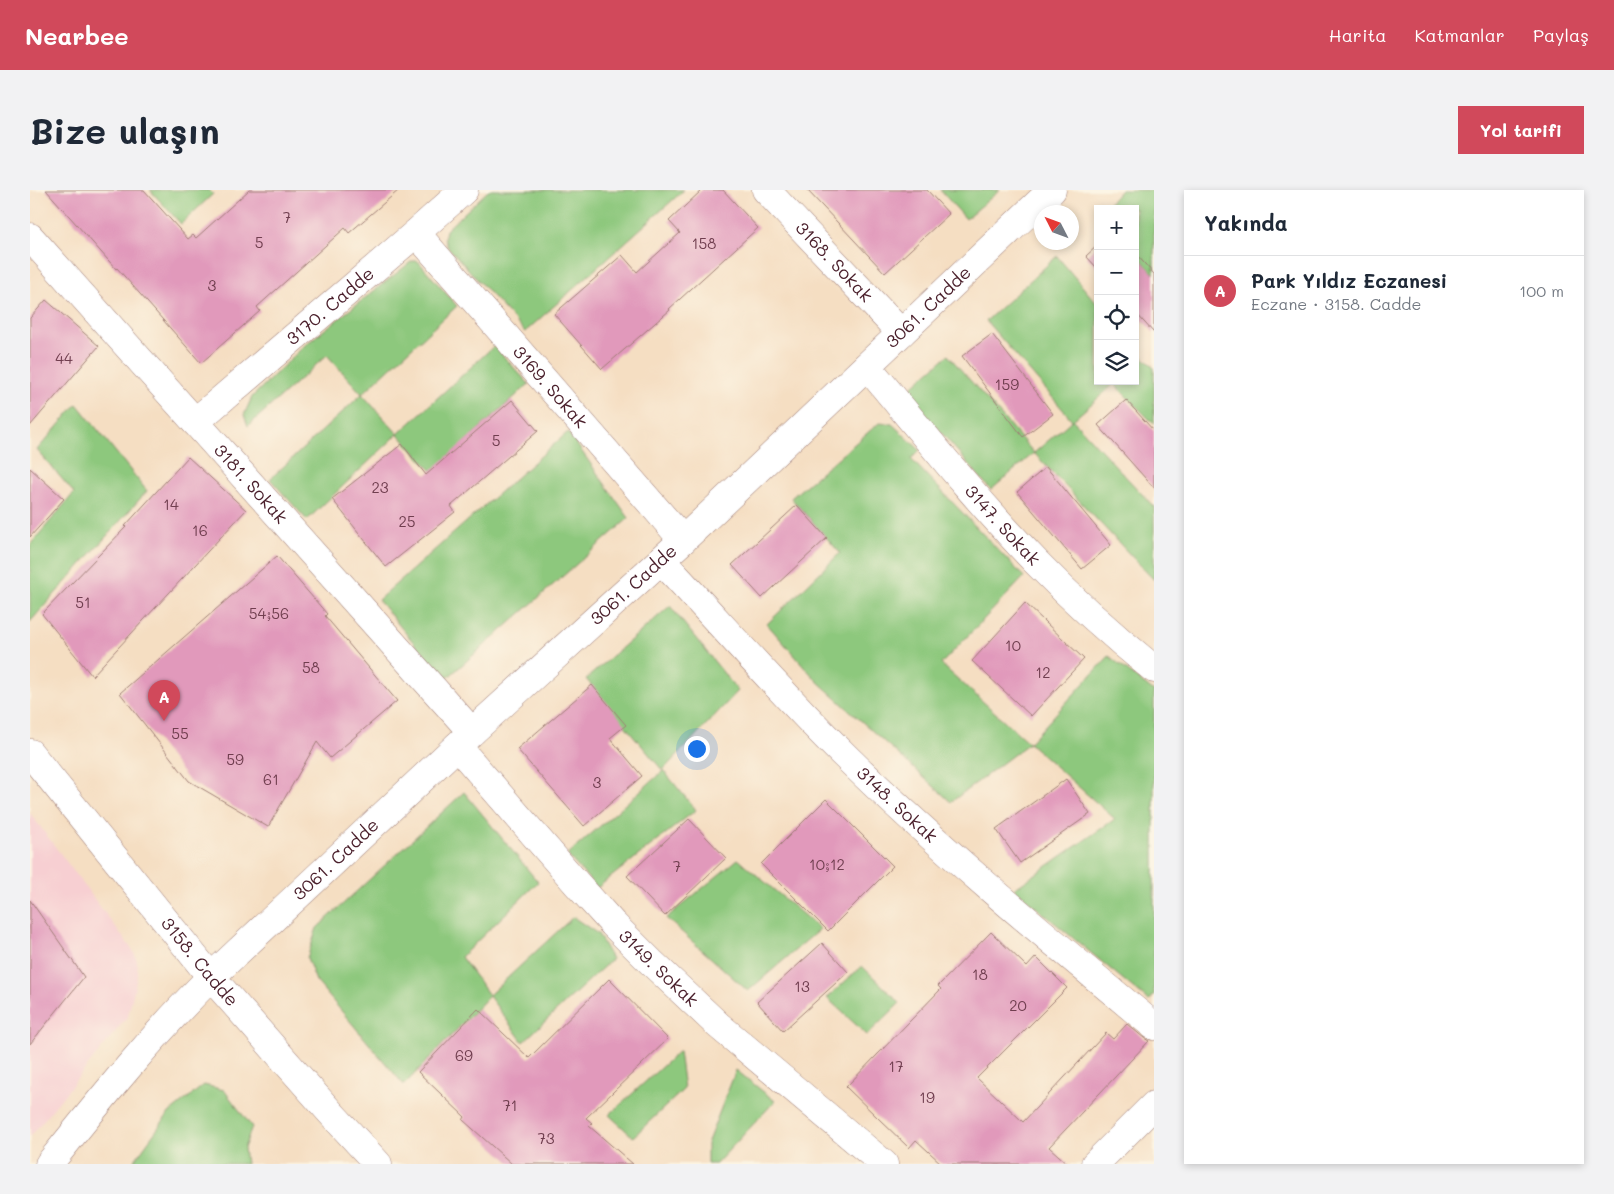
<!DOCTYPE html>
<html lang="tr">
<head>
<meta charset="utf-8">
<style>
  body { margin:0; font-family:Mali,sans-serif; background:#f2f2f3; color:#1f2937 }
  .controls { position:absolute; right:15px; top:15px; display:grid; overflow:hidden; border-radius:0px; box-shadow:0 2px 8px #0003 }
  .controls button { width:45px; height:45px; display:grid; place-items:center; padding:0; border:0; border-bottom:1px solid #e0e1e3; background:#fff; color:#1f2937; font:25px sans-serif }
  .compass { position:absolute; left:1004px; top:15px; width:45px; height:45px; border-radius:50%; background:#fff; box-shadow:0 2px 8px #0003; rotate:312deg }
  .you { position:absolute; left:666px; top:558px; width:18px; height:18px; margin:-12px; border:4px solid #fff; border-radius:50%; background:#1a73e8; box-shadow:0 0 0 8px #1a73e833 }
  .badge { display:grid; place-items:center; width:32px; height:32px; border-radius:50%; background:#d1495b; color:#fff; font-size:16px; font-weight:700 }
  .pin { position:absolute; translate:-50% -41px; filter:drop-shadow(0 1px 2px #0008) }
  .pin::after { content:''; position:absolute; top:26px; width:18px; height:15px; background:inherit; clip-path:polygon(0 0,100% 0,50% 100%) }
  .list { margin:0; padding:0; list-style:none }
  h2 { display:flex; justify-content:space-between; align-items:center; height:65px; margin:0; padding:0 20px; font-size:21px }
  h2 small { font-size:16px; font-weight:400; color:#747a83 }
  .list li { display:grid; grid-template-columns:32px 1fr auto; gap:15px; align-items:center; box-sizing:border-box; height:70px; padding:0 20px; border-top:1px solid #e0e1e3 }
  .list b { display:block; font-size:19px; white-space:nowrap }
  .list p { margin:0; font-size:16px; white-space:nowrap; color:#747a83 }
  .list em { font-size:16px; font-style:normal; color:#747a83 }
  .icon { flex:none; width:28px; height:28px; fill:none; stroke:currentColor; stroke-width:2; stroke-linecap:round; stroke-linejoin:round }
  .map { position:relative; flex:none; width:1124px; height:974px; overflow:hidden; border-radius:0px }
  header { display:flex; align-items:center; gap:30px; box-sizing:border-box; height:70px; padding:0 25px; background:#d1495b; color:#fff }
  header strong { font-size:24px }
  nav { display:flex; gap:28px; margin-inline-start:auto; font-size:18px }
  .intro { display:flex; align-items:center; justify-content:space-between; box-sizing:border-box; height:120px; padding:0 30px }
  h1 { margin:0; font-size:35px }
  .button { padding:12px 22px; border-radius:0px; background:#d1495b; color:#fff; font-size:18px; font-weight:700 }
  main { display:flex; gap:30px; padding:0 30px }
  aside { flex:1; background:#fff; border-radius:0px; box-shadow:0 2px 8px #0003 }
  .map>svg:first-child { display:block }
  .built { fill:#f7cfd2 }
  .green { fill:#8dc87d; stroke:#6c7454 }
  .building { fill:#e199bb }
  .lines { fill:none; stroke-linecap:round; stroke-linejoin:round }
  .minor-casing { stroke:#a07e76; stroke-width:29 }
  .tertiary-casing { stroke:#a07e76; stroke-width:29 }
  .minor { stroke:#fff; stroke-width:28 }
  .tertiary { stroke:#fff; stroke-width:28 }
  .labels { text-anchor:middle; stroke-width:5; stroke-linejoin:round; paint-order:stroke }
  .number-label { font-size:15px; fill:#703e4f }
  .street-label { font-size:18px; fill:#4a1f2b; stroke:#fcf5e5 }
</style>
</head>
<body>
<header>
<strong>Nearbee</strong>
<nav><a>Harita</a><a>Katmanlar</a><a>Paylaş</a></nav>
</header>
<div class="intro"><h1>Bize ulaşın</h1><a class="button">Yol tarifi</a></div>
<main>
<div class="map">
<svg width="1124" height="974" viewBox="0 0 1124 974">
  <rect width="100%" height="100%" fill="#fcf5e5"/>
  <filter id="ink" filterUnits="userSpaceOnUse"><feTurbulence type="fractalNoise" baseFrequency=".02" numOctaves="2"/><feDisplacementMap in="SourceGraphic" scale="10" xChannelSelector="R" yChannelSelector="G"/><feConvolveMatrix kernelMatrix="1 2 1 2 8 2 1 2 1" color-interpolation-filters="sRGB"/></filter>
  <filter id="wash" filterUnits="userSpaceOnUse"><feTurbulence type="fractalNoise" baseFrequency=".0096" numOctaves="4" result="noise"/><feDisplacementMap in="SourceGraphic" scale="20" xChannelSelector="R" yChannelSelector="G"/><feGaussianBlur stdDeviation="1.12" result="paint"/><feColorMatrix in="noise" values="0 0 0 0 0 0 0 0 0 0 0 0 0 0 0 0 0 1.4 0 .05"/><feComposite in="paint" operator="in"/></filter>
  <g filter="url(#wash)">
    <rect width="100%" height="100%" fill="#f5dec2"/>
    <path class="built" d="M0,623L104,762L107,771V787L98,826L0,947Z"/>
    <g class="green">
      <path d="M120,0H179L183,4L151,34Z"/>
      <path d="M459,0H654L495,142L417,56L414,49L416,40Z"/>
      <path d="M910,0H970L936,29Z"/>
      <path d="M1091,0H1124V84L1105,63V19H1074Z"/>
      <path d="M1027,66L1068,115V191H1105V159L1124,178V234L1084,194L1043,230L1124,317V390L1004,263L961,300L876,202L918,165L1004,263L1042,230L956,131Z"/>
      <path d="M382,71H388L427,116L332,204L368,244L464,156L499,194L402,281L368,244L277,330L240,289L332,204L297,165L218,236L214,225L222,207L275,155Z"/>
      <path d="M47,214L117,301L0,432V355L44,303L7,260Z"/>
      <path d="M849,233L862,234L890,260L881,269L994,387L911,474L999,553L1079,466L1124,502V805L1119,811L984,699L1085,629L999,553L921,612L787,491L737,434L810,363L761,308Z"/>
      <path d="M538,242L599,328L415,490L348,410Z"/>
      <path d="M640,416L708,501L633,580L666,620L567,698L537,665L633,581L556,489Z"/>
      <path d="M434,602L508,692L431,767L459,805L543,727L568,744L582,769L493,852L459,806L374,895L286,791L277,768L287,738Z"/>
      <path d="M708,669L790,739L718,801L636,728Z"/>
      <path d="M832,776L870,813L837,845L797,808Z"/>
      <path d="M649,861L654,899L603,947L579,925Z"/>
      <path d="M706,880L745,911L686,974H677V954Z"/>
      <path d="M174,895L194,900L222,937L214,958L216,974H102L139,923Z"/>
    </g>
    <g id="blocks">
      <g class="building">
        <path d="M16,0H114L158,49L163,45L166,48L219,0H369L319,43L315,38L227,117L230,121L171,173L87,78L86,79Z"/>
        <path d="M672,0H693L728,38L639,119L640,120L572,179L524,124L592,65L607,82L650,43L639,31Z"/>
        <path d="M777,0H897L919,24L855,83Z"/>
        <path d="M1068,55V79L1056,66Z"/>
        <path d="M1105,63L1124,84V143L1105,122Z"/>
        <path d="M16,110L69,156L0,236V128Z"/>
        <path d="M962,144L1023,224L993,247L932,166Z"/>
        <path d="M482,210L508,241L421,316L425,322L356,377L302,309L372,254L396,285Z"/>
        <path d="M1096,210L1124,241V298L1068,235Z"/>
        <path d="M158,267L216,320L62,486L12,424L96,337L95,336Z"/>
        <path d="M1016,277L1081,355L1052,379L987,302Z"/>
        <path d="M0,278L34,309L0,347Z"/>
        <path d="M767,315L797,348L732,408L702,375Z"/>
        <path d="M247,366L297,424L295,426L367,511L300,568L287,552L238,637L159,591L90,503Z"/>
        <path d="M995,413L1054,469L1001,526L942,471Z"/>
        <path d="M562,495L596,535L580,548L612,586L554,636L487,559Z"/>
        <path d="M1036,589L1060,624L990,673L966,639Z"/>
        <path d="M796,609L863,676L798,741L731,674Z"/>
        <path d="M659,629L696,668L635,726L597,686Z"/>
        <path d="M0,710L54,787L0,854Z"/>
        <path d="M961,742L997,777L1006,767L1037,798L947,888L993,932L1076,843L1083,849L1097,834L1114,848L1119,851L1019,957L1038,974H912L886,950L879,958L816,897L911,799L908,796Z"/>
        <path d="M792,753L818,782L753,841L727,812Z"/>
        <path d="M579,789L638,849L556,928L562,933L559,936L603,974H482L433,930L435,927L388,882L448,819L499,868Z"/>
      </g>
    </g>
  </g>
  <g filter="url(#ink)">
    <use href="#blocks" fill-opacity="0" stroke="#a07e76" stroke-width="1"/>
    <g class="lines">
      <defs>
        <g id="minor">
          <path id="s1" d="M736,0L871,143"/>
          <path id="s2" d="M386,43L653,350"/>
          <path id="s3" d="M0,47L442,542"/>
          <path id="s4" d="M837,176C892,242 946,310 1006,372C1043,410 1083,446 1124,479"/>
          <path id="s5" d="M165,232L386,43L434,0"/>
          <path id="s6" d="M631,370C692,435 751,503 814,565C912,661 1018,748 1124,836"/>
          <path id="s7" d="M427,556L547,694L583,734L621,772L688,835L854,974"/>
          <path d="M1065,974L1124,915"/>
        </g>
        <g id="tertiary">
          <path id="s8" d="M0,563L181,787L300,922L348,974"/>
          <path id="s9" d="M19,974C71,909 122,846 181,787L442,542L653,350L1022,0"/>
        </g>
      </defs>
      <use href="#minor" class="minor-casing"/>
      <use href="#tertiary" class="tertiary-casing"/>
      <use href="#minor" class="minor"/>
      <use href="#tertiary" class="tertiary"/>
    </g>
  </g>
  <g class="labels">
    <g class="number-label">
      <text x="257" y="33">7</text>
      <text x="229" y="58">5</text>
      <text x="674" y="59">158</text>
      <text x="182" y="101">3</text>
      <text x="34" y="174">44</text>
      <text x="977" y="200">159</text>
      <text x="466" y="256">5</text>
      <text x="350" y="303">23</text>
      <text x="141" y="320">14</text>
      <text x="377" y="337">25</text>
      <text x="170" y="346">16</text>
      <text x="53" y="418">51</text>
      <text x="239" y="429">54;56</text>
      <text x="983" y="461">10</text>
      <text x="281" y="483">58</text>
      <text x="1013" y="488">12</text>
      <text x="150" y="549">55</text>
      <text x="205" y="575">59</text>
      <text x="241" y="595">61</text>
      <text x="567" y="598">3</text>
      <text x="797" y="680">10;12</text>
      <text x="647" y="682">7</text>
      <text x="950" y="790">18</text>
      <text x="772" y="802">13</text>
      <text x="988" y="821">20</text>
      <text x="434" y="871">69</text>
      <text x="866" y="882">17</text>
      <text x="897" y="913">19</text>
      <text x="480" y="921">71</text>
      <text x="516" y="954">73</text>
    </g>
    <g class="street-label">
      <text dy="6" stroke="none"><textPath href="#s1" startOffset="99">3168. Sokak</textPath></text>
      <text dy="6" stroke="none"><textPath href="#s5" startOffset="178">3170. Cadde</textPath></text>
      <text dy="6" stroke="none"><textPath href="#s9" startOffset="1229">3061. Cadde</textPath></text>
      <text dy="6" stroke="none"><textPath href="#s2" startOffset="204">3169. Sokak</textPath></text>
      <text dy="6" stroke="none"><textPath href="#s3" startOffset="331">3181. Sokak</textPath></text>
      <text dy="6" stroke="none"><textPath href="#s4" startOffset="209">3147. Sokak</textPath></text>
      <text dy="6" stroke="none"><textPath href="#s9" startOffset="824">3061. Cadde</textPath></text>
      <text dy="6" stroke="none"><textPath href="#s6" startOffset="340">3148. Sokak</textPath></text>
      <text dy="6" stroke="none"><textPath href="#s9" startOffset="419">3061. Cadde</textPath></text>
      <text dy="6" stroke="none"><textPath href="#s8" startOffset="269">3158. Cadde</textPath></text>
      <text dy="6" stroke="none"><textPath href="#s7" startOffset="300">3149. Sokak</textPath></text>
    </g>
  </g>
</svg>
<div class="controls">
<button>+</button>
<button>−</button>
<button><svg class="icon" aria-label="locate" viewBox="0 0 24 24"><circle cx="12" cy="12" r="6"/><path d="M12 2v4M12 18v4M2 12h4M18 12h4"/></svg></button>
<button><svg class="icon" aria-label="layers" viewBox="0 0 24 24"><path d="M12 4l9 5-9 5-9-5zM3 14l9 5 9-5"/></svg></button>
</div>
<svg class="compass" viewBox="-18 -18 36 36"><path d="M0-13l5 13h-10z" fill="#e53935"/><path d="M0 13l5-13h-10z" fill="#747a83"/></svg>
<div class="you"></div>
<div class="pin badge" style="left:134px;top:531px">A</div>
</div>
<aside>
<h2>Yakında<small></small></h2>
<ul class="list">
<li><span class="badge">A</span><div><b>Park Yıldız Eczanesi</b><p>Eczane · 3158. Cadde</p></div><em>100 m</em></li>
</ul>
</aside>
</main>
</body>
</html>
